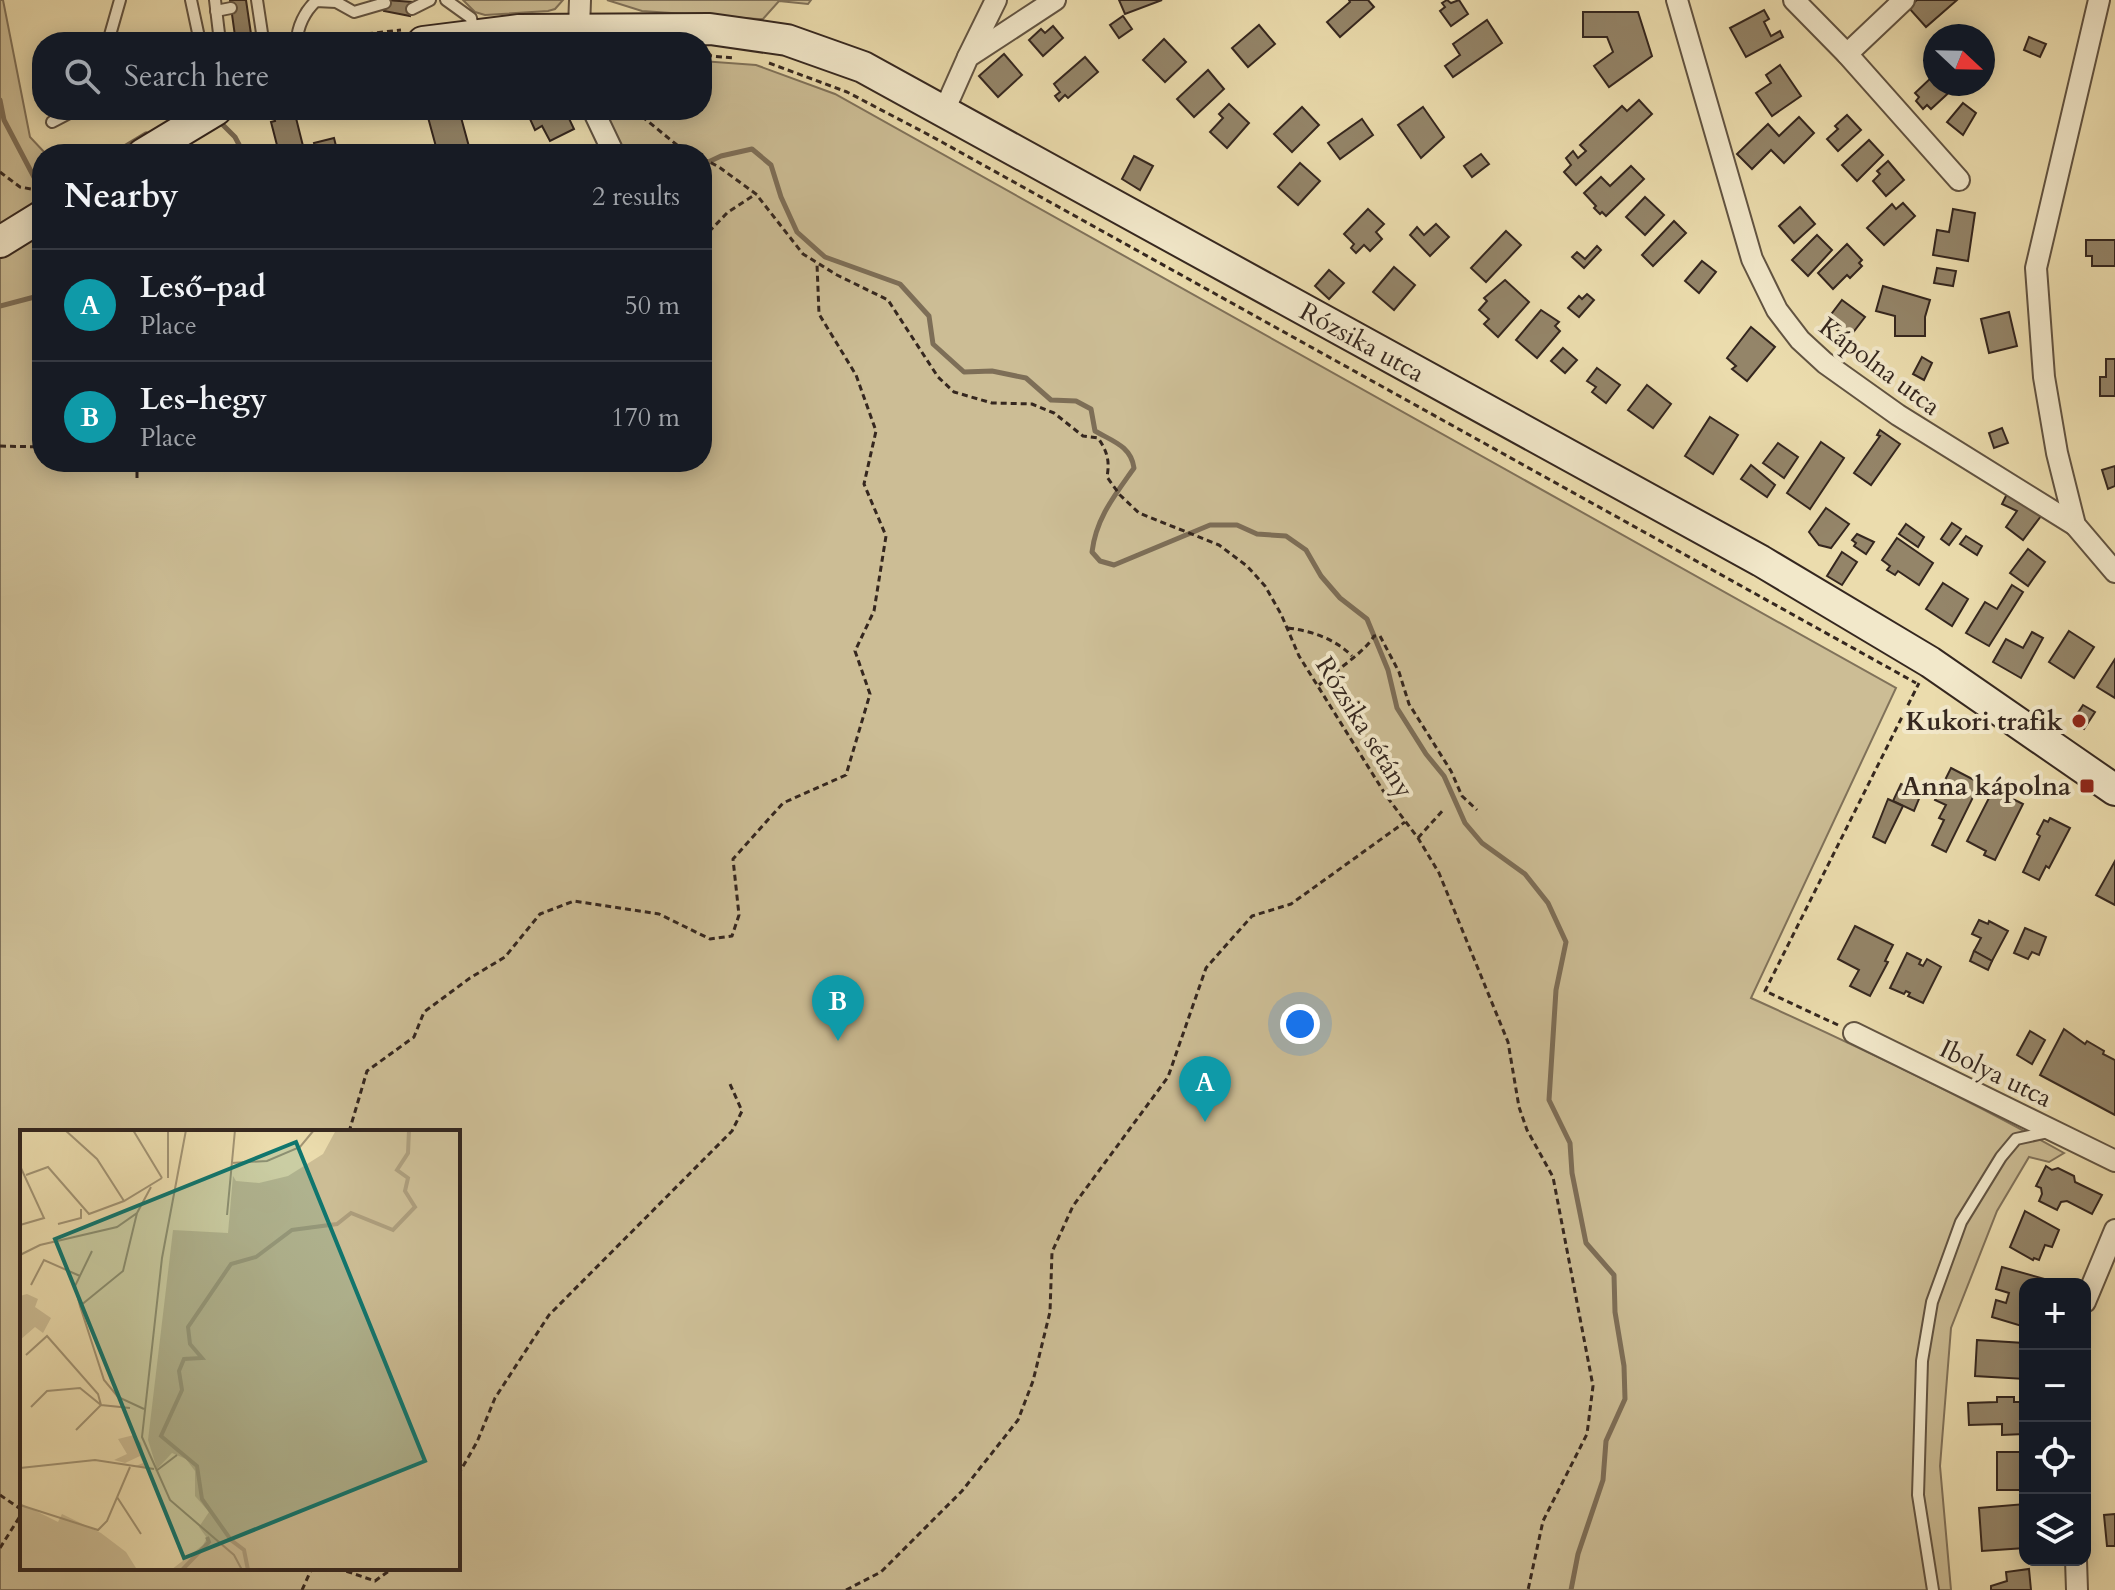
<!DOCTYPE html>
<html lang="en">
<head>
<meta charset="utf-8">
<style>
  body { margin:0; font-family:Cardo,serif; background:#242831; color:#f1f3f6 }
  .controls { position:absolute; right:24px; bottom:24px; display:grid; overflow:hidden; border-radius:16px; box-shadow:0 4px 20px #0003 }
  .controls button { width:72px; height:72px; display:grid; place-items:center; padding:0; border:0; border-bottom:2px solid #363941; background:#171b24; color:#f1f3f6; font:40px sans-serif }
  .compass { position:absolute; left:1923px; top:24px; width:72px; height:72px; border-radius:50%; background:#171b24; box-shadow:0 4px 20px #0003; rotate:112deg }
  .you { position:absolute; left:1300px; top:1024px; width:28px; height:28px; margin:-20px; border:6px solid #fff; border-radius:50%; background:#1a73e8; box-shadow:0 0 0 12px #1a73e833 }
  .badge { display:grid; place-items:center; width:52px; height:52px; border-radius:50%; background:#0b8043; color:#fff; font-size:26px; font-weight:700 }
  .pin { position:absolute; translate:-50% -66px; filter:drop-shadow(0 2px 4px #0008) }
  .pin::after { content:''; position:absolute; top:42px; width:28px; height:24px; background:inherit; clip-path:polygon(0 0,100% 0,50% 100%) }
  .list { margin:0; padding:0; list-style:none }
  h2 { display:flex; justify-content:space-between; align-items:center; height:104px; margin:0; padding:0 32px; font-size:34px }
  h2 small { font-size:26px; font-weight:400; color:#9ea1a6 }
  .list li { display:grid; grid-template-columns:52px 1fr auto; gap:24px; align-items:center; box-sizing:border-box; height:112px; padding:0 32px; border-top:2px solid #363941 }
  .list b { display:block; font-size:30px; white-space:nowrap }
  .list p { margin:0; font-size:26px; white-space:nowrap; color:#9ea1a6 }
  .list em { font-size:26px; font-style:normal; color:#9ea1a6 }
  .icon { flex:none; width:44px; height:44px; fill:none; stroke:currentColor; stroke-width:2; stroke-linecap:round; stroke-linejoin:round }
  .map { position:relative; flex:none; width:2115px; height:1590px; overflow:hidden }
  .search { position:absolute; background:#171b24; box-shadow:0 4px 20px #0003; left:32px; top:32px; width:680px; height:88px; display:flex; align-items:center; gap:20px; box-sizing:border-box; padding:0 28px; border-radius:32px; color:#9ea1a6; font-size:30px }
  .panel { position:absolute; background:#171b24; box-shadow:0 4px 20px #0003; left:32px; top:144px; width:680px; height:328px; border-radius:32px }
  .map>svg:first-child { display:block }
  .green { fill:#ccbd95; stroke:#80725a; stroke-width:2; fill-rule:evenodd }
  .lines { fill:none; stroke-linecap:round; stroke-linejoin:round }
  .stream { stroke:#7d6e57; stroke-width:5 }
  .building { fill:#948569; stroke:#35271f; stroke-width:2 }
  .service-casing { stroke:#625442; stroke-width:14 }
  .minor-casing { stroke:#625442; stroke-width:24 }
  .secondary-casing { stroke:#35271f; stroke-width:34 }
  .path { stroke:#35271f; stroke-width:3; stroke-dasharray:6 4; stroke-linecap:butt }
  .service { stroke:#f2e8ca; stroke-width:10 }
  .minor { stroke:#f2e8ca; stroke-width:20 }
  .secondary { stroke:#f2e8ca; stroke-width:30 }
  .poi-dot { fill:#8f2418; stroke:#f2e8ca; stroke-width:3 }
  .labels { text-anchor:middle; stroke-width:8; stroke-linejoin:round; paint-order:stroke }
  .street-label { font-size:26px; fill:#35271f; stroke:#f2e8ca }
  .poi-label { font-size:26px; font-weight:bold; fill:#35271f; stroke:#f2e8ca; text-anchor:end }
  .inset-river { fill:none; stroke:#ad9e7d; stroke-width:4 }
  .inset-road { fill:none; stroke:#a29474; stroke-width:2 }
  .view { fill:#0f766e; fill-opacity:0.15; stroke:#0f766e; stroke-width:4 }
  .inset-edge { fill:none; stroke:#35271f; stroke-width:4 }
</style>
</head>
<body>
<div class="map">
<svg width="2115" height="1590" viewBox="0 0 2115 1590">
  <rect width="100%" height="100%" fill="#ebdcad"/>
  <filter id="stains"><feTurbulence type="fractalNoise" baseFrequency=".0025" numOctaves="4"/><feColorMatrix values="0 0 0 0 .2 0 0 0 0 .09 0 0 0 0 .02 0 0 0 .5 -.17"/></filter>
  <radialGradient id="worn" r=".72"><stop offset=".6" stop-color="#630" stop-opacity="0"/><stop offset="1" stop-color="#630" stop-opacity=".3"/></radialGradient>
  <g class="green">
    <path d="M0,0H3L30,137L46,154H42V462H702V154H620L600,110H702V61L756,65L835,94L1896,688L1751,998C1857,1046 1963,1096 2064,1153L2049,1162L2029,1157L1997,1211L1951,1328L1940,1466L1951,1590H0ZM22,1132H458V1568H22Z"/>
    <path d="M463,0H563L555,9L548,11L485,15L475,12Z"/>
    <path d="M607,0H811L808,4L779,1L763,19H758L642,11Z"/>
  </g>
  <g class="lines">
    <g class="stream">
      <path d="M0,100L4,120L35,179H42"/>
      <path d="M221,123L235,137L244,154"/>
      <path d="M113,154L146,134"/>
      <path d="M702,165L721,156L752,149L771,165L781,197L797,232L825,257L900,284L929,316L933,344L964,372L992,371L1026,378L1051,400L1076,401L1091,409L1095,431C1112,441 1131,446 1134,468C1115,495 1096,518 1092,552L1100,561L1114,565L1210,525H1237L1257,534L1286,536L1306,550L1321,576L1340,598L1367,619L1388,670L1397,708L1426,754L1444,776L1465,823L1482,843L1525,874L1548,903L1566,942L1556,990L1549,1100L1570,1143L1572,1173L1586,1243L1614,1275L1615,1312L1624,1366L1625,1399L1606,1441L1603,1480L1578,1554L1571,1590"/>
      <path d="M0,306L42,295"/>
    </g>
  </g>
  <g class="building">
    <path d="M230,0H246L251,34L235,36Z"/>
    <path d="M386,0L413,2L410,16L384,11Z"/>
    <path d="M1119,0H1162L1125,14Z"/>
    <path d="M1349,0H1368L1374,7L1340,37L1327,22L1350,2Z"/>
    <path d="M1447,0L1451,3L1459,0L1468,14L1451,26L1440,11L1445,7L1442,3Z"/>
    <path d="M1917,0H1957L1926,27L1908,7Z"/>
    <path d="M1764,10L1769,19L1764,22L1771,36L1780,31L1783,37L1746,57L1730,28Z"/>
    <path d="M1583,12H1638L1652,56L1609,87L1594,66L1613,52L1607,37H1583Z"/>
    <path d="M1123,16L1132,29L1119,38L1110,25Z"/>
    <path d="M1487,20L1502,43L1453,77L1445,66L1460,55L1453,44Z"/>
    <path d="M1259,25L1275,44L1248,67L1232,48Z"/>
    <path d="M1053,26L1063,38L1043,56L1029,40L1041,29L1045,33Z"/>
    <path d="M2029,37L2046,44L2040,57L2024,50Z"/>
    <path d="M1164,39L1186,62L1165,82L1143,60Z"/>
    <path d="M1004,54L1022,75L998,97L979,76Z"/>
    <path d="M1085,57L1098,72L1068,98L1065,95L1059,101L1055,96L1060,92L1054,84Z"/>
    <path d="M1780,65L1801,96L1772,116L1756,93L1771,83L1766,75Z"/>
    <path d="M1208,70L1224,89L1194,117L1177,99Z"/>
    <path d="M1935,74V84L1956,86L1931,109L1927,105L1923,109L1916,101L1919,97L1915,93Z"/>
    <path d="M1639,100L1652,114L1576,185L1564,172L1571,165L1566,158L1573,151L1578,158L1586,151L1580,145L1622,106L1627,111Z"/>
    <path d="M1963,103L1976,113L1963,135L1947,122Z"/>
    <path d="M1229,104L1249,123L1227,148L1210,132L1223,118L1219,114Z"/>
    <path d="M1302,107L1319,125L1292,152L1274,134Z"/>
    <path d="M1423,107L1444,137L1421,158L1398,125Z"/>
    <path d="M272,110H294L305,154H272L271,150L278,149L271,122L275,121Z"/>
    <path d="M426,110H459L471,154H438Z"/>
    <path d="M535,110H565L574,129L550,141L542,126L535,130L530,119L537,115Z"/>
    <path d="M1847,115L1861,130L1838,151L1827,139L1838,129L1835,126Z"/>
    <path d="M1799,117L1814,133L1784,163L1771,150L1752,169L1737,154L1768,124L1779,136Z"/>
    <path d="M1362,119L1373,135L1340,159L1328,143Z"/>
    <path d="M334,138L338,154H317L314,143Z"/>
    <path d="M1869,140L1883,155L1857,181L1842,165Z"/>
    <path d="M1481,154L1489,164L1472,177L1464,166Z"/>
    <path d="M1134,156L1153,166L1140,190L1122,179Z"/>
    <path d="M1888,161L1904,180L1886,196L1873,181L1880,174L1877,171Z"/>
    <path d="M1300,163L1320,181L1298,205L1278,187Z"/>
    <path d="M1631,166L1644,179L1606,216L1602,212L1600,214L1594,208L1596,206L1584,193L1601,177L1610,186Z"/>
    <path d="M1645,197L1664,215L1645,235L1626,217Z"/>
    <path d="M1903,203L1915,216L1884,245L1867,228L1892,204L1896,209Z"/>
    <path d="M1800,207L1815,224L1794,243L1779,226Z"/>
    <path d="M1368,209L1384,224L1376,232L1382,239L1370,251L1364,245L1356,253L1351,248L1354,244L1344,234Z"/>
    <path d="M1953,209L1975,213L1968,261L1933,255L1937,230L1949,232Z"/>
    <path d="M1674,221L1686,233L1653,266L1642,255Z"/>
    <path d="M1436,224L1449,237L1430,256L1410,235L1417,227L1424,235Z"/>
    <path d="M1506,231L1521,245L1486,282L1471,268Z"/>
    <path d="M1817,235L1832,250L1808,276L1792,260Z"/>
    <path d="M2086,240H2115V266H2092V256H2086Z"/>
    <path d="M1847,244L1862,260L1859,263L1862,266L1850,278L1847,275L1833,289L1818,273Z"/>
    <path d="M1597,246L1601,250L1584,268L1572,257L1577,252L1585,259Z"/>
    <path d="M1702,261L1716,272L1699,293L1685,281Z"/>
    <path d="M1394,267L1415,285L1394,310L1373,292Z"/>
    <path d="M1937,268L1956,271L1953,286L1934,283Z"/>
    <path d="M1329,270L1344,283L1329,299L1315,286Z"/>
    <path d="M1505,280L1529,302L1498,337L1484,324L1489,319L1479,310L1487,301L1484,298Z"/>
    <path d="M1883,286L1930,300L1925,317V336H1895V316L1876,311Z"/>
    <path d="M1587,294L1594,300L1579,317L1568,308L1579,296L1582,299Z"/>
    <path d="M1842,300L1865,317L1848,339L1826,321Z"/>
    <path d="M1541,310L1559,322L1555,326L1560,331L1537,358L1516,340Z"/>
    <path d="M2009,312L2017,346L1989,353L1981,319Z"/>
    <path d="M1751,327L1775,347L1747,381L1732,369L1736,366L1727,358Z"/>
    <path d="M1563,348L1577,360L1565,373L1551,361Z"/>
    <path d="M1922,357L1932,363L1924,380L1913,374Z"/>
    <path d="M2106,359H2115V396H2100V377H2106Z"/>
    <path d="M1597,368L1620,385L1606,403L1592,392L1596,387L1587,381Z"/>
    <path d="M1647,385L1671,404L1653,428L1628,410Z"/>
    <path d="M1710,417L1738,435L1713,474L1685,456Z"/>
    <path d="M2002,428L2008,443L1994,448L1989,433Z"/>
    <path d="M1880,430L1900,444L1871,485L1854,473L1880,436L1877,435Z"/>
    <path d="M1821,442L1844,458L1810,509L1787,493Z"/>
    <path d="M1778,443L1798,457L1784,478L1763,463Z"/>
    <path d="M1751,465L1775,485L1767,497L1741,479Z"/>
    <path d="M2115,466V486L2108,489L2102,470Z"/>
    <path d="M2007,494L2041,516L2023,540L2006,527L2017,511L2002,504Z"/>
    <path d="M1826,508L1849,524L1831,548L1819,545L1809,532Z"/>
    <path d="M1952,523L1961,529L1949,545L1941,539Z"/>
    <path d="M1906,524L1924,537L1918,547L1899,534Z"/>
    <path d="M1857,534L1874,542L1866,554L1854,546L1856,543L1852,540Z"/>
    <path d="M1966,536L1982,546L1977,555L1960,544Z"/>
    <path d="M1897,538L1933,563L1919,585L1898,571L1895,575L1887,570L1890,566L1882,560Z"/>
    <path d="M2028,549L2045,562L2028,586L2010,573Z"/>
    <path d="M1842,552L1857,562L1842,585L1827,576Z"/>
    <path d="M1943,583L1968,599L1952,626L1926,609Z"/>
    <path d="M2012,585L2023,592L1989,646L1966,633L1985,602L1997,609Z"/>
    <path d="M2069,631L2094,647L2074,678L2049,662Z"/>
    <path d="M2032,632L2043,638L2021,678L1993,662L2006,639L2023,648Z"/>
    <path d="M2115,659V698L2097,687Z"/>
    <path d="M2083,705L2095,712L2084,729L2072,722Z"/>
    <path d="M1951,768L1980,783L1946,852L1932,845L1944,820L1939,818L1946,805L1935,800Z"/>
    <path d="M1901,784L1921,794L1914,811L1893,801Z"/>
    <path d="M1992,792L2011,802L2013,799L2023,804L1995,860L1984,855L1986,851L1967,841Z"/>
    <path d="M1888,799L1903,806L1885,843L1873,837Z"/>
    <path d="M2050,818L2070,828L2049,868L2046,866L2039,880L2023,872L2040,836L2037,834L2044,820L2048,822Z"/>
    <path d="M2115,861V905L2096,895Z"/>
    <path d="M1979,920L1988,924L1989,921L2008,931L1992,961L1974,951L1981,938L1972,934Z"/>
    <path d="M1855,926L1893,945L1885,961L1888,962L1870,996L1850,986L1859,970L1838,959Z"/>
    <path d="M2025,928L2046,937L2039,955L2032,952L2028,959L2014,953Z"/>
    <path d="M1974,951L1992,961L1988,970L1970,961Z"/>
    <path d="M1907,953L1921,960L1919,964L1923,966L1927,959L1941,967L1923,1003L1908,996L1910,993L1906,991L1904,994L1890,988Z"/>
    <path d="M2064,1029L2085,1044L2087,1041L2104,1051L2103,1054L2115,1060V1115L2040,1075Z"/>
    <path d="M2030,1031L2045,1040L2032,1064L2017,1055Z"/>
    <path d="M2046,1166L2052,1170L2058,1168L2074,1176L2075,1182L2102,1195L2092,1214L2067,1201L2061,1202L2057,1210L2039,1201L2042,1194L2041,1188L2036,1186Z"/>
    <path d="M2025,1211L2059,1230L2052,1247L2045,1245L2039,1260L2034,1258L2033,1260L2010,1247Z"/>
    <path d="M2002,1267L2048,1280L2047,1284H2025V1327L1992,1317L1996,1300L2006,1303L2009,1293L1996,1289Z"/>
    <path d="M1977,1340L2024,1343L2025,1379L1975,1376Z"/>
    <path d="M1997,1397H2014V1402H2024V1434L2002,1435V1424L1969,1425L1968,1403L1997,1402Z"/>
    <rect x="1997" y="1452" width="28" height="38"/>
    <path d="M2025,1504V1548L1982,1551L1979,1508Z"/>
    <path d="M2115,1514V1546H2107L2104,1515Z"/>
    <path d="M2029,1569L2031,1590H1991V1586L2007,1581L2006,1572Z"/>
  </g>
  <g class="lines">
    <defs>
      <g id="service">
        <path d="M191,0L200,42"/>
        <path d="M215,0L220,42"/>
        <path d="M446,0L471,18L474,33"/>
        <path d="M412,9L430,0"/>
        <path d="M216,11L231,8"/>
        <path d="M108,42L120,0"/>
        <path d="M251,42L257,41L262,33L257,0"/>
        <path d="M297,42C297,27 305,11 316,1L336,2L354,12L385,3"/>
        <path d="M52,122L75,110"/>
        <path d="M1933,1590L1918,1495L1922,1361L1932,1302L1961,1222L2001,1157L2016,1139L2048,1132"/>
      </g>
      <g id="minor">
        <path d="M1677,0L1752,259L1777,310L1800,340L1825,363L1898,415L2075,525"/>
        <path d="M1794,0L1847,54L1959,180"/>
        <path d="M2099,0L2036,268L2044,377L2057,453L2075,525L2115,572"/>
        <path d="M579,29L580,0"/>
        <path d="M1847,54L1904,0"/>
        <path d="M968,57L996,0"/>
        <path d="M593,110L614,154"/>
        <path d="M944,111L968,57L1055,0"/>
        <path d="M1854,1033L2115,1161"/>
        <path d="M2085,1302L2115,1230"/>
        <path d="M2076,1560L2077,1590"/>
      </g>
      <g id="secondary">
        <path id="s1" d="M423,42L519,30L710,29L787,40L863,67L1761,561L1930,662L2115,790"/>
        <path d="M143,154L216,110"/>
        <path d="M0,242L42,216"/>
      </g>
    </defs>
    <use href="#service" class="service-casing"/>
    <use href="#minor" class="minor-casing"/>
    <use href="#secondary" class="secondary-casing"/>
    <g class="path">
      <path d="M328,42L357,35L401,30"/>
      <path d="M708,52L711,56L734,58"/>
      <path d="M702,57L711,56"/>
      <path d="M769,63L847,92L931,136L1916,683"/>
      <path d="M634,110L677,145L694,154"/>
      <path d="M702,158L719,167L756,194L803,254L837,275L888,300L938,377L954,392L992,403L1032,404L1054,413L1083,436L1098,438C1107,451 1110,460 1107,477L1120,495L1139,513L1219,545L1247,566L1265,586L1281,614L1299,656L1387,797L1418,838L1439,873L1508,1042L1519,1107L1527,1130L1553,1177L1593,1386L1587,1434L1543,1521L1528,1590"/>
      <path d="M0,172L20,187L42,191"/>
      <path d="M702,239L728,212L756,194"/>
      <path d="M0,446L42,447"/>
      <path d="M80,462L94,469L124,462"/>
      <path d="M137,478V462"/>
      <path d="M1288,628C1312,631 1335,639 1352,656"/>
      <path d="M1319,685C1334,672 1366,651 1374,636H1380L1399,672L1409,704L1451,771L1462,796L1477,810"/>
      <path d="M1418,838L1444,809"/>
      <path d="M1838,1025L1765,991L1919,683"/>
      <path d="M349,1132L367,1071L414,1037L424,1012L470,978L505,957L540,914L574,901L659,914L710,939L732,936L739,915L733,859L783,803L846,775L870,694L855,651L874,611L886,536L864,484L876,431L856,375L819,314L817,264"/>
      <path d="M458,1475L477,1442L495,1398L549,1315L732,1131L742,1111L730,1084"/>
      <path d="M0,1495L22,1510"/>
      <path d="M0,1548L22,1513"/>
      <path d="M337,1568L375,1581L393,1568"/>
      <path d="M302,1590L312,1568"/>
      <path d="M846,1590L881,1572L962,1491L1018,1420L1033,1381L1050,1312L1052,1252L1073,1206L1168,1077L1206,968L1252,916L1291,904L1405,822"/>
    </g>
    <use href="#service" class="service"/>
    <use href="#minor" class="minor"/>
    <use href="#secondary" class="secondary"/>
  </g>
  <g class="poi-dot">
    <circle cx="2079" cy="721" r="8"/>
    <rect x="2079" y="778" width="16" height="16" rx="4"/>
  </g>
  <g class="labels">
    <g class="street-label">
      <text dy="9" stroke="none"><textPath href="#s1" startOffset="1016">Rózsika utca</textPath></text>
      <text transform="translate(1880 366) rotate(37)" y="9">Kápolna utca</text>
      <text transform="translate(1365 727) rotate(58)" y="9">Rózsika sétány</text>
      <text transform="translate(1996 1073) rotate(26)" y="9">Ibolya utca</text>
    </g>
    <g class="poi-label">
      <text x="2063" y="730">Kukori trafik</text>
      <text x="2071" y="795">Anna kápolna</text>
    </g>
  </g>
  <g transform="translate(20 1130)">
    <rect width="440" height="440" fill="#ebdcad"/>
    <path d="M316,0H440V440H151L183,415L187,408L179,397L189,382L175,366V341L166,329L152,323L137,339L128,310L153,100L208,103L213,46L216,51L239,53L268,46L303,24ZM7,164L18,169L15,177L31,188L23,203L15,197L0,210V166ZM114,305L121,313L127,338L116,336L123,333L120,326L105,333L94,330L107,324L98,309ZM0,373L38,392L42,384L81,403L106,422L116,438L0,440Z" fill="#ccbd95"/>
    <path class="inset-river" d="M162,440L189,412L187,407M228,440L224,420L211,410L182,369L177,336L141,306L162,260L159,241L164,229L182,228L170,214L168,197L211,134L236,127L272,100L317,94L331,83L373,100L395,77L385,61L388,48L377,40L388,23L389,0"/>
    <path class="inset-road" d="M45,0L77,29L104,71M113,0L142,48M166,0L142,128L122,307L150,370L214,425L222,440M211,33L247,31L280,17L294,0M0,36L24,88L0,95M6,45L28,37L69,84L104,71L142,48M148,48V0M207,85L215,0M38,94L61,88V79M72,121L55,156L60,176L103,141L117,83M0,125L20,115L97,97L117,83L131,57M11,155L24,130L60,146M60,176L84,250L98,267L124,279M6,225L27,206L78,264L81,275L56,300M11,277L27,261L60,258L81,275L110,278M0,338L75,330L134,339M136,341L157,325M97,367L121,404M0,375L78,400L87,391L110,337"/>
    <path class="view" d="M276,12L405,331L164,428L35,109Z"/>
    <rect width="440" height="440" class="inset-edge"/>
  </g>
  <rect width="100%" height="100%" filter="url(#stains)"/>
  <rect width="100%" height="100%" fill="url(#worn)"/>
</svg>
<div class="controls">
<button>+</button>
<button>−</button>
<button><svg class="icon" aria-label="locate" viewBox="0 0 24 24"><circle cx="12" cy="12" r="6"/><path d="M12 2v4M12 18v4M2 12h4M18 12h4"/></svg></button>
<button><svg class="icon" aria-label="layers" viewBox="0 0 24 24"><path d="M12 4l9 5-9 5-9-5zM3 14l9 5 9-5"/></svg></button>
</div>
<svg class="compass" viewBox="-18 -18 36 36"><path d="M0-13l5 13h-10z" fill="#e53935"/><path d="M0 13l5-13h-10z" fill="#9ea1a6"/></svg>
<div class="you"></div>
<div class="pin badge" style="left:1205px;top:1122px;background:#0f9aa8">A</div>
<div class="pin badge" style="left:838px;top:1041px;background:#0f9aa8">B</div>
<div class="search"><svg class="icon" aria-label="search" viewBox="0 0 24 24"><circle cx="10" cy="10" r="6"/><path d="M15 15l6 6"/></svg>Search here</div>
<section class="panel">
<h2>Nearby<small>2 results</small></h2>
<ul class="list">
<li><span class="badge" style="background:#0f9aa8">A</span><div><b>Leső-pad</b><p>Place</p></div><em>50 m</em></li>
<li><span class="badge" style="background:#0f9aa8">B</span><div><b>Les-hegy</b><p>Place</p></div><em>170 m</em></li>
</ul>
</section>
</div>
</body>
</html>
